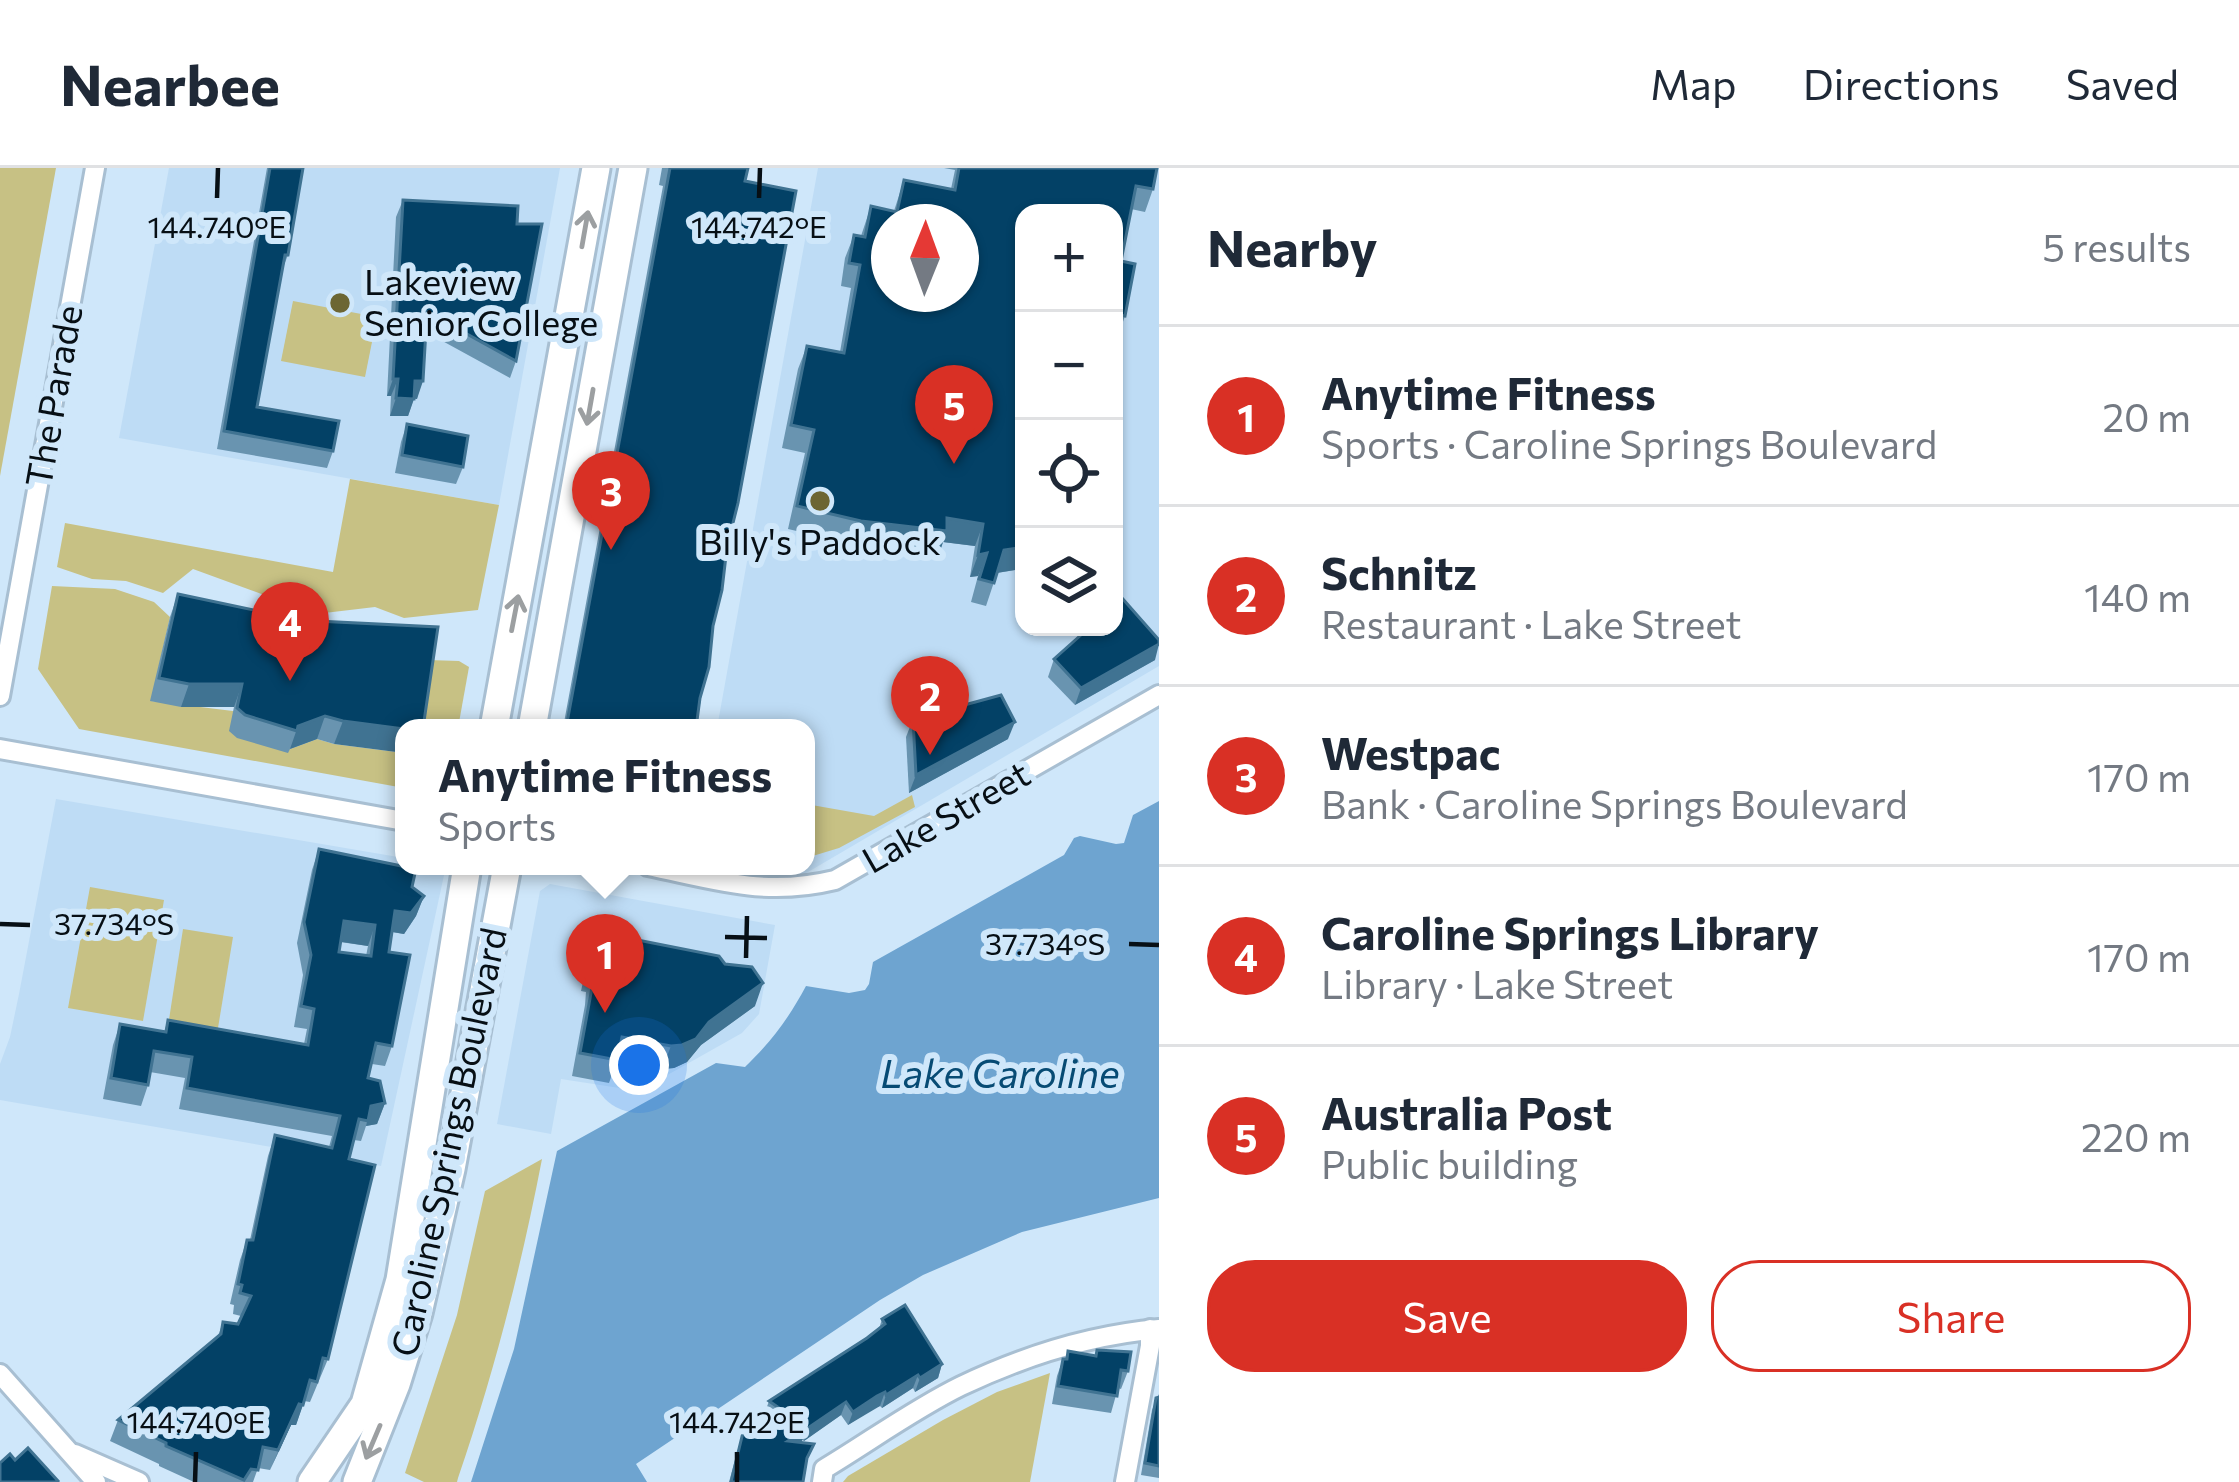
<!DOCTYPE html>
<html lang="en">
<head>
<meta charset="utf-8">
<style>
  body { margin:0; font-family:Commissioner,sans-serif; background:#f6f6f7; color:#1f2937 }
  .controls { position:absolute; right:36px; top:36px; display:grid; overflow:hidden; border-radius:24px; box-shadow:0 3px 9px #0004 }
  .controls button { width:108px; height:108px; display:grid; place-items:center; padding:0; border:0; border-bottom:3px solid #e0e1e3; background:#fff; color:#1f2937; font:60px sans-serif }
  .compass { position:absolute; left:871px; top:36px; width:108px; height:108px; border-radius:50%; background:#fff; box-shadow:0 3px 9px #0004; rotate:1deg }
  .you { position:absolute; left:639px; top:897px; width:42px; height:42px; margin:-30px; border:9px solid #fff; border-radius:50%; background:#1a73e8; box-shadow:0 0 0 18px #1a73e833 }
  .badge { display:grid; place-items:center; width:78px; height:78px; border-radius:50%; background:#d93025; color:#fff; font-size:39px; font-weight:700 }
  .pin { position:absolute; translate:-50% -99px; filter:drop-shadow(0 3px 6px #0008) }
  .pin::after { content:''; position:absolute; top:63px; width:42px; height:36px; background:inherit; clip-path:polygon(0 0,100% 0,50% 100%) }
  .popup { position:absolute; left:395px; top:551px; width:420px; height:156px; box-sizing:border-box; display:grid; place-content:center; border-radius:24px; background:#fff; filter:drop-shadow(0 3px 9px #0005); font-size:39px; white-space:nowrap; color:#747a83 }
  .popup b { font-size:45px; color:#1f2937 }
  .popup::after { content:''; position:absolute; left:50%; top:100%; margin-left:-24px; border:24px solid transparent; border-top-color:#fff }
  .list { margin:0; padding:0; list-style:none }
  h2 { display:flex; justify-content:space-between; align-items:center; height:156px; margin:0; padding:0 48px; font-size:51px }
  h2 small { font-size:39px; font-weight:400; color:#747a83 }
  .list li { display:grid; grid-template-columns:78px 1fr auto; gap:36px; align-items:center; box-sizing:border-box; height:180px; padding:0 48px; border-top:3px solid #e0e1e3 }
  .list b { display:block; font-size:45px; white-space:nowrap }
  .list p { margin:0; font-size:39px; white-space:nowrap; color:#747a83 }
  .list em { font-size:39px; font-style:normal; color:#747a83 }
  .actions { display:flex; gap:24px; padding:36px 48px }
  .actions a { flex:1; padding:27px 0; border:3px solid #d93025; border-radius:48px; text-align:center; font-size:42px; color:#d93025 }
  .actions .main { background:#d93025; color:#fff }
  .icon { flex:none; width:66px; height:66px; fill:none; stroke:currentColor; stroke-width:2; stroke-linecap:round; stroke-linejoin:round }
  .map { position:relative; flex:none; width:1159px; height:1314px; overflow:hidden }
  header { display:flex; align-items:center; gap:72px; box-sizing:border-box; height:168px; padding:0 60px; background:#fff; border-bottom:3px solid #e0e1e3 }
  header strong { font-size:57px }
  nav { display:flex; gap:66px; margin-inline-start:auto; font-size:42px }
  main { display:flex }
  aside { flex:1; background:#fff }
  .map>svg:first-child { display:block }
  .built { fill:#bedcf5; fill-rule:evenodd }
  .green { fill:#c7c184 }
  .water { fill:#6ea4d0 }
  .lines { fill:none; stroke-linecap:round; stroke-linejoin:round }
  .minor-casing { stroke:#a8bfd2; stroke-width:24 }
  .secondary-casing { stroke:#a8bfd2; stroke-width:33 }
  .minor { stroke:#fff; stroke-width:18 }
  .secondary { stroke:#fff; stroke-width:27 }
  .wall { fill:#6994b0; fill-rule:evenodd }
  .shaded-wall { fill:#407392 }
  .building { fill:#034166; stroke:#407392; stroke-width:3; fill-rule:evenodd }
  .oneway { stroke:#9c9fa1 }
  .ticks { fill:none; stroke:#070f15; stroke-width:4.5 }
  .poi-dot { fill:#6c6633; stroke:#cfe7fa; stroke-width:4.5 }
  .labels { text-anchor:middle; stroke-width:12; stroke-linejoin:round; paint-order:stroke }
  .poi-label { font-size:36px; fill:#070f15; stroke:#cfe7fa; text-anchor:start }
  .street-label { font-size:36px; fill:#070f15; stroke:#cfe7fa }
  .water-label { font-size:39px; font-style:italic; fill:#074b74; stroke:#cfe7fa }
  .ticks-label { font-size:30px; text-anchor:middle; fill:#070f15; stroke:#cfe7fa; stroke-width:12; stroke-linejoin:round; paint-order:stroke }
</style>
</head>
<body>
<header>
<strong>Nearbee</strong>
<nav><a>Map</a><a>Directions</a><a>Saved</a></nav>
</header>
<main>
<div class="map">
<svg width="1159" height="1314" viewBox="0 0 1159 1314">
  <rect width="100%" height="100%" fill="#cfe7fa"/>
  <g class="built">
    <path d="M169,0H560L499,337L119,270Z"/>
    <path d="M818,0H1159V498L803,707L737,698H806V560H717ZM1024,45H1114V459H1024ZM889,54H961V126H889Z"/>
    <path d="M56,631L404,690V698H446L381,998L0,932V896L10,869L19,826Z"/>
    <path d="M550,716L775,757L759,846L742,865L639,923L561,911L551,966L497,956L540,723Z"/>
  </g>
  <g class="green">
    <path d="M0,0H56L0,308Z"/>
    <path d="M293,133L377,149L365,209L281,193Z"/>
    <path d="M350,311L499,337L478,442L404,450L375,439L316,446L193,401L163,425L126,413L92,411L57,399L65,355L333,404Z"/>
    <path d="M52,418L115,421L154,434L170,449L151,533L233,543L290,581L317,571L334,576L404,585V620L79,561L38,501Z"/>
    <path d="M428,492L459,493L469,499L458,560H418Z"/>
    <path d="M912,627L915,639L839,680L806,690V636L874,648Z"/>
    <path d="M90,719L164,732L143,853L68,840Z"/>
    <path d="M183,761L233,769L217,866L168,858Z"/>
    <path d="M542,991C521,1100 494,1205 458,1310L457,1314H424L405,1305L457,1147L485,1023Z"/>
    <path d="M1050,1205L1030,1314H843L848,1308L943,1252L997,1224Z"/>
  </g>
  <path class="water" d="M1159,633V1030L1022,1064L923,1107L880,1132L636,1296L647,1314H471L514,1181L557,983L716,895L745,899C771,874 789,850 806,818L849,825L865,822L869,816L873,794L1064,687L1074,670L1080,668L1116,676L1124,675L1133,647Z"/>
  <g class="lines">
    <defs>
      <g id="minor">
        <path d="M0,528L95,0"/>
        <path d="M0,581L404,653"/>
        <path d="M648,698C717,712 765,729 835,712L1159,527"/>
        <path d="M0,1206L96,1314"/>
        <path d="M75,1286L139,1314"/>
        <path d="M822,1314L824,1301C869,1274 914,1241 961,1218C1024,1188 1090,1167 1159,1161"/>
        <path d="M1125,1314L1150,1178V1161"/>
      </g>
      <g id="secondary">
        <path d="M494,560L596,0"/>
        <path d="M532,560L633,0"/>
        <path d="M312,1314L365,1236L400,1112L467,698"/>
        <path d="M357,1314L396,1216L418,1145L451,1001L507,698"/>
      </g>
    </defs>
    <use href="#minor" class="minor-casing"/>
    <use href="#secondary" class="secondary-casing"/>
    <use href="#minor" class="minor"/>
    <use href="#secondary" class="secondary"/>
  </g>
  <g class="wall">
    <path d="M267,0H303L288,87L282,102L257,239L333,283L327,300L217,281Z"/>
    <path d="M662,0H748L745,13L727,379L696,560H563L663,18L659,17Z"/>
    <path d="M944,0H1157L1153,21L1145,44L1131,41L1121,93L1125,148L1117,171L1114,170V45H1024V421L1021,401L997,405L986,438L971,434L978,408L970,409L975,378L943,374L939,386L853,376L788,361L805,285L782,280L798,201L807,178L840,184L851,120L841,118L845,90L854,67L861,68L871,38L894,43L904,12L951,21L955,2Z"/>
    <path d="M403,32L517,56L516,193L510,210L426,164L417,231L414,230L408,248H390L391,228H387L396,49Z"/>
    <path d="M407,256L463,299L456,316L395,305L401,274Z"/>
    <path d="M178,426L271,446L276,434L317,453L438,459L334,576L317,571L290,581L288,585L237,570L229,563L234,539H181L150,533L170,449Z"/>
    <path d="M1054,491L1155,492L1075,537L1048,509Z"/>
    <path d="M913,551L1008,571L909,625L906,569Z"/>
    <path d="M319,681L412,719L424,728L416,748L404,766L392,764L389,784L392,878L385,898L372,896L368,910L385,935L377,956L366,958L361,973L354,972L349,991L328,1191L310,1234L304,1233L296,1257H291L270,1302L258,1300L253,1314H194L159,1298V1296L110,1273L118,1252L218,1168L223,1154L238,1156L241,1148L233,1146L234,1137L230,1136L240,1092L247,1072H250L268,988L275,967L329,979L332,968L179,941L185,910L150,904L148,917L141,938L103,931L113,877L120,856L164,864L168,852L304,876L307,861L294,859L303,807L297,775L312,702ZM340,774L368,778L366,788L339,784Z"/>
    <path d="M597,764L755,838L701,877L687,894L674,900L662,901L617,892L609,915L572,908L585,837L586,824L581,823L589,787Z"/>
    <path d="M882,1151L942,1196L938,1210L915,1224L913,1220L882,1240L880,1238L872,1241L848,1257L841,1247L804,1273L802,1272L806,1295L803,1314H729L746,1252L781,1258L764,1247L769,1233L879,1161Z"/>
    <path d="M1068,1183L1128,1203L1121,1221L1118,1220L1111,1245L1052,1236L1057,1208L1063,1191H1065Z"/>
    <path d="M1159,1226V1310L1141,1307L1152,1242Z"/>
  </g>
  <g class="shaded-wall">
    <path d="M393,211H398L391,228H387Z"/>
    <path d="M415,213H423L417,231L409,230Z"/>
    <path d="M396,230L414,231L408,248H390Z"/>
    <path d="M947,350L983,356L975,378L943,374L939,386L853,376L861,353Z"/>
    <path d="M1024,379V392L1021,401L996,405L1004,382Z"/>
    <path d="M987,385L978,408L970,409L978,387Z"/>
    <path d="M1159,476L1155,492L1075,537L1081,520Z"/>
    <path d="M189,516H242L234,539H181Z"/>
    <path d="M325,548L317,571L290,581L298,558Z"/>
    <path d="M343,553L404,561V585L334,576Z"/>
    <path d="M1015,554L1008,571L909,625L916,607Z"/>
    <path d="M424,728L416,748L404,766L387,763L395,743Z"/>
    <path d="M344,753L375,757L368,778L336,773Z"/>
    <path d="M763,815L755,838L701,877L687,894L674,900L662,901L671,878L709,854Z"/>
    <path d="M385,935L377,956L366,958L371,938Z"/>
    <path d="M942,1196L938,1210L915,1224L920,1210Z"/>
    <path d="M918,1207L913,1220L882,1240L886,1227Z"/>
    <path d="M885,1224L880,1238L848,1257L853,1244Z"/>
    <path d="M846,1234L841,1247L804,1273L808,1260Z"/>
    <path d="M299,1236L303,1237L296,1257H291L270,1302Z"/>
    <path d="M806,1262L801,1275L788,1273Z"/>
  </g>
  <g class="building">
    <path d="M270,0H303L288,87H285L257,239L339,253L333,283L224,263Z"/>
    <path d="M670,0H748L745,13L796,23L738,335L727,379L722,422L713,458L709,499L700,530L696,560H566Z"/>
    <path d="M959,0H1157L1153,21L1136,18L1121,93L1135,96L1125,148L1114,146V148V45H1024V379L1004,382L994,415L979,411L987,385L978,387L983,356L947,350V363L861,353L797,338L814,262L791,257L807,178L844,185L860,97L849,95L854,67L865,69L871,38L897,44L904,12L955,22ZM889,54H961V126H889Z"/>
    <path d="M403,32L518,38L517,56H542L516,193L427,144L423,213H415L414,231L396,230L398,211H393Z"/>
    <path d="M407,256L468,268L463,299L402,287Z"/>
    <path d="M178,426L273,446L276,434L287,431L321,438L317,453L438,459L423,560L404,561L343,553L325,548L298,558L297,563L245,547L237,540L242,516H189L159,510Z"/>
    <path d="M1122,430L1159,472V476L1081,520L1054,491L1090,459H1114V437Z"/>
    <path d="M1001,527L1015,554L916,607L913,551Z"/>
    <path d="M319,681L416,701L412,719L424,728L411,745L395,743L389,784L410,787L392,878L376,875L368,910L380,913L385,935L371,938L368,953L359,951L349,991L375,997L328,1191L323,1190L317,1214L310,1212L303,1237L299,1236L278,1282L263,1279L258,1302L251,1301L244,1312L166,1278V1275L118,1252L221,1166L223,1154L238,1156L251,1128L240,1125L242,1117L238,1116L247,1072H253L275,967L332,980L340,948L187,920L192,889L154,883L148,917L111,910L120,856L166,864L168,852L308,877L314,841L301,838L311,787L304,754ZM344,753L375,757L371,788L339,784Z"/>
    <path d="M597,764L719,788L725,796L752,799L763,815L709,854L696,871L682,877L671,878L622,869L617,892L580,885L593,814L594,801L590,800Z"/>
    <path d="M905,1137L942,1196L920,1210L918,1207L886,1227L885,1224L877,1228L853,1244L846,1234L808,1260L769,1233L867,1170L885,1156L882,1151Z"/>
    <path d="M1097,1182L1131,1184L1128,1203L1121,1202L1117,1228L1058,1218L1063,1191H1067L1068,1183L1096,1188Z"/>
    <path d="M1159,1229V1298L1145,1295L1156,1230Z"/>
    <path d="M746,1252L806,1262L788,1273L814,1276L807,1290L803,1314H731Z"/>
    <path d="M28,1280L58,1313L57,1314H0V1295L10,1286L15,1292Z"/>
  </g>
  <defs><path id="oneway-shaft" d="M-6 0H5M1.5-3L5.5 0L1.5 3" fill="none" stroke-width="1.6" stroke-linecap="round" stroke-linejoin="round" transform="scale(3)"/></defs>
  <g class="oneway">
    <use href="#oneway-shaft" transform="translate(585 61) rotate(-80)"/>
    <use href="#oneway-shaft" transform="translate(590 239) rotate(100)"/>
    <use href="#oneway-shaft" transform="translate(515 445) rotate(-79)"/>
    <use href="#oneway-shaft" transform="translate(373 1274) rotate(113)"/>
  </g>
  <path class="ticks" d="M217,30L218,0M759,30L760,0M0,756L30,757M725,769L767,770M1129,776L1159,777M746,790L747,748M195,1314L196,1284M737,1314V1284"/>
  <g class="poi-dot">
    <circle cx="340" cy="135" r="12"/>
    <circle cx="820" cy="333" r="12"/>
  </g>
  <g class="labels">
    <g class="poi-label">
      <text x="364" y="127">Lakeview<tspan x="364" dy="41">Senior College</tspan></text>
      <text x="820" y="387" text-anchor="middle">Billy's Paddock</text>
    </g>
    <g class="street-label">
      <text transform="translate(54 228) rotate(-80)" y="13">The Parade</text>
      <text transform="translate(946 649) rotate(-30)" y="13">Lake Street</text>
      <text transform="translate(449 974) rotate(-78)" y="13">Caroline Springs Boulevard</text>
    </g>
    <g class="water-label">
      <text x="1000" y="920">Lake Caroline</text>
    </g>
  </g>
  <g class="ticks-label">
    <text x="217" y="70">144.740°E</text>
    <text x="759" y="70">144.742°E</text>
    <text x="114" y="767">37.734°S</text>
    <text x="1045" y="787">37.734°S</text>
    <text x="196" y="1265">144.740°E</text>
    <text x="737" y="1265">144.742°E</text>
  </g>
</svg>
<div class="controls">
<button>+</button>
<button>−</button>
<button><svg class="icon" aria-label="locate" viewBox="0 0 24 24"><circle cx="12" cy="12" r="6"/><path d="M12 2v4M12 18v4M2 12h4M18 12h4"/></svg></button>
<button><svg class="icon" aria-label="layers" viewBox="0 0 24 24"><path d="M12 4l9 5-9 5-9-5zM3 14l9 5 9-5"/></svg></button>
</div>
<svg class="compass" viewBox="-18 -18 36 36"><path d="M0-13l5 13h-10z" fill="#e53935"/><path d="M0 13l5-13h-10z" fill="#747a83"/></svg>
<div class="you"></div>
<div class="pin badge" style="left:605px;top:845px">1</div>
<div class="popup"><b>Anytime Fitness</b>Sports</div>
<div class="pin badge" style="left:930px;top:587px">2</div>
<div class="pin badge" style="left:611px;top:382px">3</div>
<div class="pin badge" style="left:290px;top:513px">4</div>
<div class="pin badge" style="left:954px;top:296px">5</div>
</div>
<aside>
<h2>Nearby<small>5 results</small></h2>
<ul class="list">
<li><span class="badge">1</span><div><b>Anytime Fitness</b><p>Sports · Caroline Springs Boulevard</p></div><em>20 m</em></li>
<li><span class="badge">2</span><div><b>Schnitz</b><p>Restaurant · Lake Street</p></div><em>140 m</em></li>
<li><span class="badge">3</span><div><b>Westpac</b><p>Bank · Caroline Springs Boulevard</p></div><em>170 m</em></li>
<li><span class="badge">4</span><div><b>Caroline Springs Library</b><p>Library · Lake Street</p></div><em>170 m</em></li>
<li><span class="badge">5</span><div><b>Australia Post</b><p>Public building</p></div><em>220 m</em></li>
</ul>
<div class="actions"><a class="main">Save</a><a>Share</a></div>
</aside>
</main>
</body>
</html>
